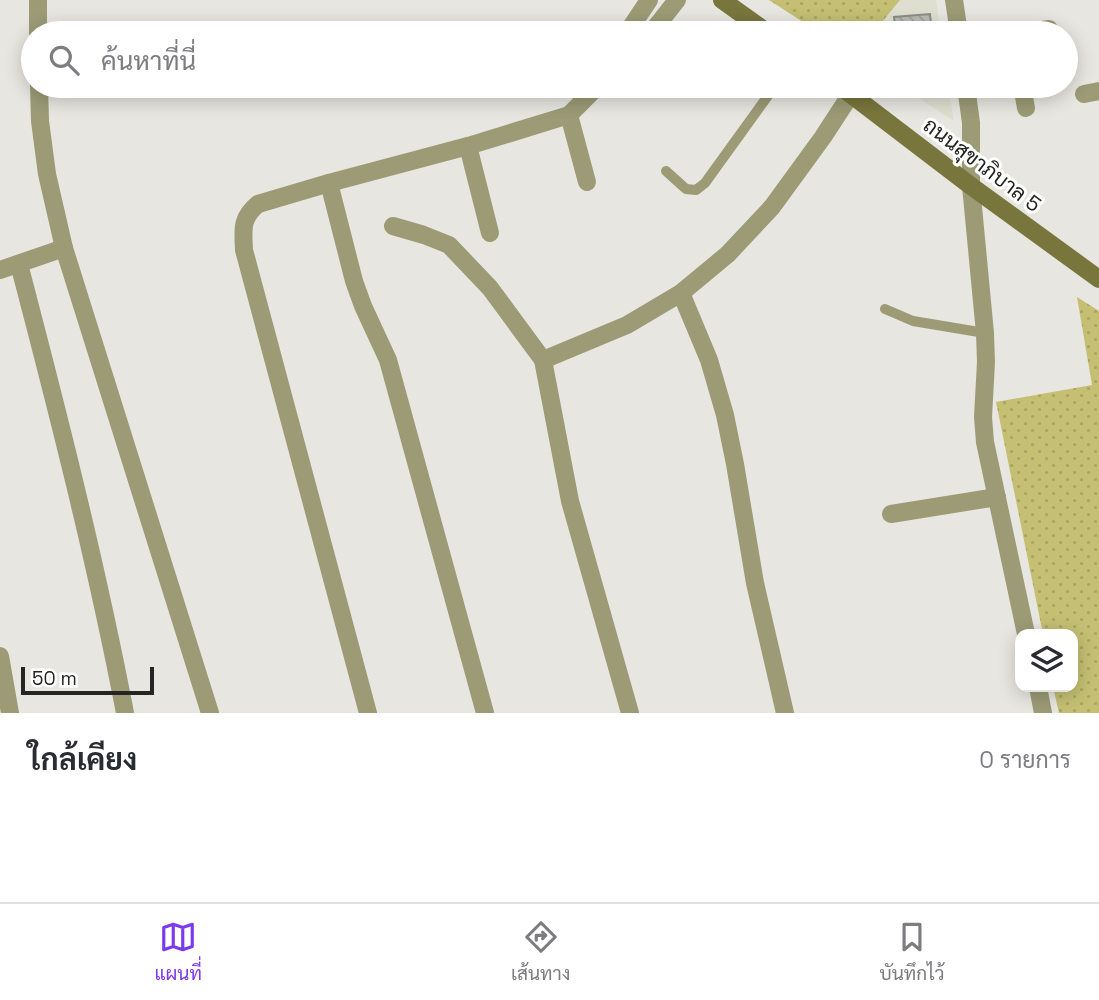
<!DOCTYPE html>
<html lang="th">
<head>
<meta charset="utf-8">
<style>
  body { margin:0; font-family:"Space Grotesk",Sarabun,sans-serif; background:#f7f7f7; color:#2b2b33 }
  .controls { position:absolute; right:21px; bottom:21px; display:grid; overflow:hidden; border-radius:14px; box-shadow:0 4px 18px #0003 }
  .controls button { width:63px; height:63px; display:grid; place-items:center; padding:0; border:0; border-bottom:2px solid #e1e1e2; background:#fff; color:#2b2b33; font:35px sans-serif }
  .scale { position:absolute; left:21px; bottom:18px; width:133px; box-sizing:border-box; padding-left:7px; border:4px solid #252523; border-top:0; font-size:19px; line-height:24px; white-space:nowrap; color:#252523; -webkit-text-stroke:5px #fffffe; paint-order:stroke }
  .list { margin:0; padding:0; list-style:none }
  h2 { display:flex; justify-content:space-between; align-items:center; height:91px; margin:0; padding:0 28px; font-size:30px }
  h2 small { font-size:23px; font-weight:400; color:#7c7c81 }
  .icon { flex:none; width:38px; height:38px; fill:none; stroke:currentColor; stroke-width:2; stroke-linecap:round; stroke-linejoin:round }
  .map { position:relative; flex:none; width:1099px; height:713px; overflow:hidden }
  .search { position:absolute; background:#fff; box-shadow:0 4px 18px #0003; left:21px; right:21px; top:21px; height:77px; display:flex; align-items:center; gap:18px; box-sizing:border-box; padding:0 24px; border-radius:38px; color:#7c7c81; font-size:26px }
  .sheet { height:189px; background:#fff }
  nav { display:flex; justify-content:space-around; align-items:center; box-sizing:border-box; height:98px; border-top:2px solid #e1e1e2; background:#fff; font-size:19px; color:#7c7c81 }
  nav a { display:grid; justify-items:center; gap:4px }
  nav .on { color:#7c3aed }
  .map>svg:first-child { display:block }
  .built { fill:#dfdfd1 }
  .grass { fill:url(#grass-dots) }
  .building { fill:url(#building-back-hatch); stroke:#8c8c87; stroke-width:2 }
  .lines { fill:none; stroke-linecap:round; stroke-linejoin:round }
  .lane { stroke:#9c9b76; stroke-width:10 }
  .street { stroke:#9c9b76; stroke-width:18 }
  .secondary { stroke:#79763d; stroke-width:18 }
  .labels { text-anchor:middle; stroke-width:6; stroke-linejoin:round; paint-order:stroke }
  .street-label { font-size:21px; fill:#252523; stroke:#fffffe }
</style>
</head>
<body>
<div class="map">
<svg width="1099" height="713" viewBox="0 0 1099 713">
  <defs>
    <pattern id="grass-dots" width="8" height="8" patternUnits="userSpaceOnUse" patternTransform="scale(1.75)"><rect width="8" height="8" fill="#c4bf72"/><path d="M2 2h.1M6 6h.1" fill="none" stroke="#a8a462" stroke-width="1.8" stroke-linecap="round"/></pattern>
    <pattern id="building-back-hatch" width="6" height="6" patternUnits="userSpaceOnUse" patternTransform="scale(1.75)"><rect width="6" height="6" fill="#bcbcb6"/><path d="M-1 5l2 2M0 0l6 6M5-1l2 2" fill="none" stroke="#a1a19c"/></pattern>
  </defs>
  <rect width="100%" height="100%" fill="#e7e6e0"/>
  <g class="built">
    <path d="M900,0H936L941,33H873Z"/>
    <path d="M900,86H948L954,121Z"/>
  </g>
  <g class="grass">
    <path d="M769,0H900L873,33H820Z"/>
    <path d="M1077,297L1099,311V713H1059L1053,687H1073V634H1043L996,402L1092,385Z"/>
  </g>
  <path class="building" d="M930,14L932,33H896L894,17Z"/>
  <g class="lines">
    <g class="lane">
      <path d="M666,171L686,189L696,190L705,183L775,86"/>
      <path d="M885,309L913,321L985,333"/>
    </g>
    <g class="street">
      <path d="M954,0L959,33"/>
      <path d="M38,33V0"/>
      <path d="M627,33L649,0"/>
      <path d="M651,33L677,0"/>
      <path d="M1022,33L1049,29"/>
      <path d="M39,86L40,121L47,174L64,248L210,713"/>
      <path d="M966,86L971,123V186L985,333L986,362L983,417L985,442L1026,634"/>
      <path d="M1022,86L1026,108"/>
      <path d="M1084,94L1099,91"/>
      <path d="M569,115L587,182"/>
      <path d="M468,146L490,233"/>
      <path d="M329,183L354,281L363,306L388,360L485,713"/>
      <path d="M393,226L424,235L449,245L490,288L543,360"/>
      <path d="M19,264C58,413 96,562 125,713"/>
      <path d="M0,270L64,248"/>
      <path d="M681,293L709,360L725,415L735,464L755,583L785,713"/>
      <path d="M891,514L997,497"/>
      <path d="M0,656L10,713"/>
      <path d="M1038,687L1043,713"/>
      <path d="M368,713L244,250C243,229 241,218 258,204L329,183L468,146L569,115L598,86"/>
      <path d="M630,713L570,501L543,360L627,325L681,293L728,254L772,207L823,137L851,94"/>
    </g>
    <g class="secondary">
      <path d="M722,0L768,33"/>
      <path d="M840,86L971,186L1099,279"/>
    </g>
  </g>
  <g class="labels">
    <g class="street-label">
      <text transform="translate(982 165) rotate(37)" y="7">ถนนสุขาภิบาล 5</text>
    </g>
  </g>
</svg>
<div class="controls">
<button><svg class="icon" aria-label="layers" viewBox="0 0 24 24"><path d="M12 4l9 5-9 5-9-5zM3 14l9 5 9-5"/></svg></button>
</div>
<div class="scale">50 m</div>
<div class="search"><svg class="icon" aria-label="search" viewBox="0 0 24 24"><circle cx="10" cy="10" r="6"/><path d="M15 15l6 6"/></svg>ค้นหาที่นี่</div>
</div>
<section class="sheet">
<h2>ใกล้เคียง<small>0 รายการ</small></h2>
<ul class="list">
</ul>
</section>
<nav>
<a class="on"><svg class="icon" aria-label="map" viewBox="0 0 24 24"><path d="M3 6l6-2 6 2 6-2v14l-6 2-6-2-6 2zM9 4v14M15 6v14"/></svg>แผนที่</a>
<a><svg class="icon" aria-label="directions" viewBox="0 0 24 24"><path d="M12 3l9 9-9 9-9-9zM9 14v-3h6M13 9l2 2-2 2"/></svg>เส้นทาง</a>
<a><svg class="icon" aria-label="saved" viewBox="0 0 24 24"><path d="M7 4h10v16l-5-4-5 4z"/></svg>บันทึกไว้</a>
</nav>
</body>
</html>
